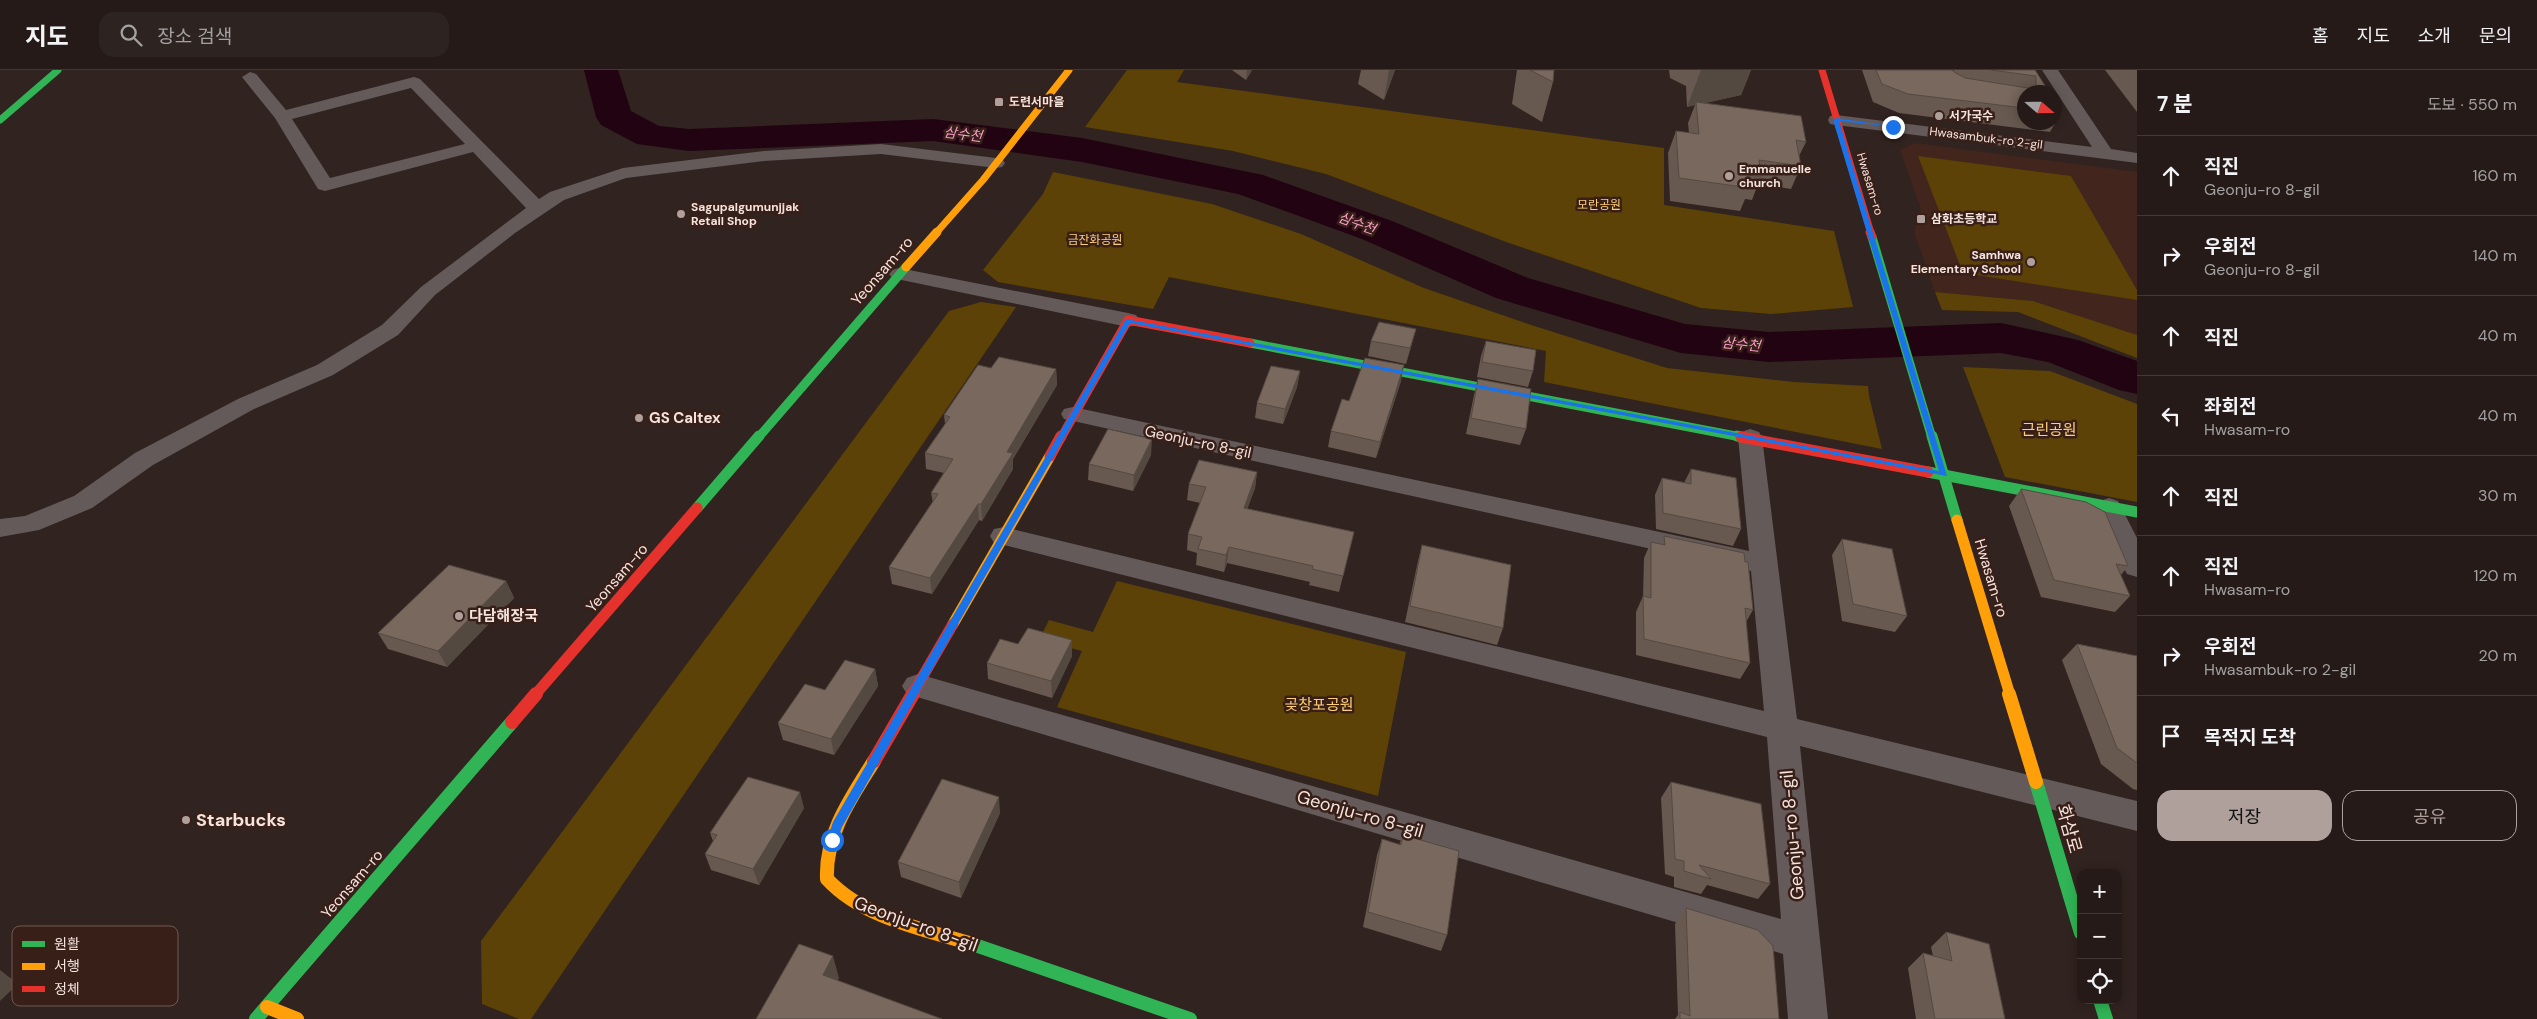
<!DOCTYPE html>
<html lang="ko">
<head>
<meta charset="utf-8">
<style>
  body { margin:0; font-family:"DM Sans","Noto Sans KR",sans-serif; background:#2d2320; color:#f1f3f6 }
  .controls { position:absolute; right:15px; bottom:15px; display:grid; overflow:hidden; border-radius:10px; box-shadow:0 2px 12px #0003 }
  .controls button { width:45px; height:45px; display:grid; place-items:center; padding:0; border:0; border-bottom:1px solid #423836; background:#251a17; color:#f1f3f6; font:25px sans-serif }
  .compass { position:absolute; left:2017px; top:15px; width:45px; height:45px; border-radius:50%; background:#251a17; box-shadow:0 2px 12px #0003; rotate:110deg }
  .stop { position:absolute; width:15px; height:15px; margin:-11px; border:4px solid #1a73e8; border-radius:50%; background:#fff }
  .stop.end { background:#1a73e8; border-color:#fff; box-shadow:0 1px 5px #0008 }
  .list { margin:0; padding:0; list-style:none }
  h2 { display:flex; justify-content:space-between; align-items:center; height:65px; margin:0; padding:0 20px; font-size:21px }
  h2 small { font-size:16px; font-weight:400; color:#a3a1a1 }
  .list li { display:grid; grid-template-columns:32px 1fr auto; gap:15px; align-items:center; box-sizing:border-box; height:80px; padding:0 20px; border-top:1px solid #423836 }
  .list b { display:block; font-size:19px; white-space:nowrap }
  .list p { margin:0; font-size:16px; white-space:nowrap; color:#a3a1a1 }
  .list em { font-size:16px; font-style:normal; color:#a3a1a1 }
  .actions { display:flex; gap:10px; padding:15px 20px }
  .actions a { flex:1; padding:11px 0; border:1px solid #b0a09b; border-radius:15px; text-align:center; font-size:18px; color:#b0a09b }
  .actions .main { background:#b0a09b; color:#111 }
  .icon { flex:none; width:28px; height:28px; fill:none; stroke:currentColor; stroke-width:2; stroke-linecap:round; stroke-linejoin:round }
  .map { position:relative; flex:none; width:2137px; height:949px; overflow:hidden }
  header { display:flex; align-items:center; gap:30px; box-sizing:border-box; height:70px; padding:0 25px; background:#251a17; border-bottom:1px solid #423836 }
  header strong { font-size:24px }
  nav { display:flex; gap:28px; margin-inline-start:auto; font-size:18px }
  .search { width:350px; height:45px; background:#2d2320; display:flex; align-items:center; gap:12px; box-sizing:border-box; padding:0 18px; border-radius:15px; color:#a3a1a1; font-size:19px }
  main { display:flex }
  aside { flex:1; background:#251a17 }
  .map>svg:first-child { display:block }
  .built { fill:#42251c }
  .green { fill:#5c4206 }
  .lines { fill:none; stroke-linecap:round; stroke-linejoin:round }
  .river { fill:#220312; fill-rule:evenodd }
  .street { fill:#655a5a; fill-rule:evenodd }
  .fast-far3 { stroke:#30b455; stroke-width:7 }
  .fast-far2 { stroke:#30b455; stroke-width:9 }
  .fast-far1 { stroke:#30b455; stroke-width:11 }
  .fast { stroke:#30b455; stroke-width:14 }
  .slow-far3 { stroke:#ff9f0a; stroke-width:7 }
  .slow-far2 { stroke:#ff9f0a; stroke-width:9 }
  .slow-far1 { stroke:#ff9f0a; stroke-width:11 }
  .slow { stroke:#ff9f0a; stroke-width:14 }
  .jam-far3 { stroke:#e5322d; stroke-width:7 }
  .jam-far2 { stroke:#e5322d; stroke-width:9 }
  .jam-far1 { stroke:#e5322d; stroke-width:11 }
  .jam { stroke:#e5322d; stroke-width:14 }
  .wall { fill:#675950 }
  .shaded-wall { fill:#544941 }
  .building { fill:#78685d; stroke:#544941 }
  .route { fill:#1a73e8 }
  .poi-dot { fill:#b0a09b; stroke:#381f18; stroke-width:2 }
  .labels { text-anchor:middle; stroke-width:5; stroke-linejoin:round; paint-order:stroke }
  .far-poi-label { font-size:12px; font-weight:bold; fill:#f5e3de; stroke:#381f18; text-anchor:start }
  .far-street-label { font-size:12px; fill:#f5e3de; stroke:#381f18 }
  .far-park-label { font-size:12px; fill:#fecf77; stroke:#381f18 }
  .far-water-label { font-size:14px; font-style:italic; fill:#f89ec9; stroke:#381f18 }
  .street-label { font-size:15px; fill:#f5e3de; stroke:#381f18 }
  .poi-label { font-size:15px; font-weight:bold; fill:#f5e3de; stroke:#381f18; text-anchor:start }
  .park-label { font-size:15px; fill:#fecf77; stroke:#381f18 }
  .near-street-label { font-size:18px; fill:#f5e3de; stroke:#381f18 }
  .near-poi-label { font-size:18px; font-weight:bold; fill:#f5e3de; stroke:#381f18; text-anchor:start }
  .key { fill:#381f18; stroke:#715a53; stroke-width:1 }
  .key-label { font-size:14px; fill:#f5e3de }
</style>
</head>
<body>
<header>
<strong>지도</strong>
<div class="search"><svg class="icon" aria-label="search" viewBox="0 0 24 24"><circle cx="10" cy="10" r="6"/><path d="M15 15l6 6"/></svg>장소 검색</div>
<nav><a>홈</a><a>지도</a><a>소개</a><a>문의</a></nav>
</header>
<main>
<div class="map">
<svg width="2137" height="949" viewBox="0 0 2137 949">
  <rect width="100%" height="100%" fill="#31231f"/>
  <path class="built" d="M1915,73L2137,102V265L2033,231L1935,222L1914,162L1921,139L1900,80Z"/>
  <g class="green">
    <path d="M1127,0H1184L1177,12L1664,78V135L1834,161L1853,237L1771,244L1701,238L1509,173L1326,104L1233,81L1085,57Z"/>
    <path d="M1918,86L2071,106L2137,220V230L1963,203Z"/>
    <path d="M1053,102L1212,134L1301,164L1424,218L1528,254L1667,298L1794,312L1868,316L1869,326L1882,379L1544,312L1546,281L1169,207L1153,239L998,212L983,200L1043,124Z"/>
    <path d="M1935,222L2033,231L2137,265V288L2018,242L1942,240Z"/>
    <path d="M981,232L1016,237L531,949H519L482,934L481,871L949,241Z"/>
    <path d="M1963,297L2050,301L2137,334V432L2005,407Z"/>
    <path d="M1117,511L1406,582L1378,726L1057,637L1082,581L1039,570L1049,550L1093,562Z"/>
  </g>
  <g class="lines">
    <path class="river" d="M584,0H618L631,41L659,56L689,59L933,49L1082,68L1263,105L1392,151L1528,208L1685,254L1769,262L2001,253L2078,270L2137,291V324L2119,320L2048,292L2001,283L1769,292L1681,283L1496,228L1362,169L1238,124L1082,92L933,71L689,81L637,74L601,55L596,47Z"/>
    <g class="street">
      <path d="M2042,0H2058L2111,79L2137,83V93L1836,55L1830,54L1828,50L1830,46L1836,45L2092,77Z"/>
      <path d="M250,2L256,4L286,40L414,7L420,9L539,129L550,122L623,98L764,81L881,74L996,88L1002,89L1005,93L1002,97L996,98L881,84L764,91L626,108L564,130L515,163L435,225L398,265L333,305L254,339L153,395L92,438L39,460L0,467V449L25,446L74,426L135,383L238,329L317,295L382,255L421,217L526,138L473,82L325,121L318,119L275,48L242,7ZM411,18L465,74L330,108L292,49Z"/>
      <path d="M899,198L1128,243L1136,245L1139,250L1136,255L1128,257L892,208L889,204L892,200Z"/>
      <path d="M1073,337L1749,481L1738,367L1741,362L1750,359L1759,362L1762,367L1797,649L2137,731V761L1800,676L1828,949H1788L1783,884L907,624L902,616L907,608L918,604L1781,849L1767,667L1004,475L994,473L990,466L994,459L1004,457L1764,641L1751,501L1064,349L1061,344L1064,339Z"/>
      <path d="M2109,428L2118,431L2137,468V507L2127,504L2123,497L2096,437L2100,431Z"/>
    </g>
    <path class="fast-far3" d="M0,50L58,0"/>
    <g class="fast-far2">
      <path d="M1872,167L1932,368"/>
      <path d="M1250,273L1741,367"/>
      <path d="M758,368L906,197"/>
    </g>
    <g class="fast-far1">
      <path d="M1737,366L1741,367"/>
      <path d="M1932,366L1957,450"/>
      <path d="M1928,402L2137,442"/>
      <path d="M697,438L759,366"/>
    </g>
    <g class="fast">
      <path d="M2036,712L2081,863"/>
      <path d="M972,874L1190,949"/>
      <path d="M2100,930L2106,949"/>
      <path d="M256,949L512,652"/>
    </g>
    <path class="slow-far3" d="M936,163L983,110L1069,0"/>
    <path class="slow-far2" d="M906,197L937,162"/>
    <g class="slow-far1">
      <path d="M1957,450L2010,625"/>
      <path d="M953,554L1050,386"/>
    </g>
    <g class="slow">
      <path d="M2009,624L2036,712"/>
      <path d="M874,691C851,728 825,764 827,809C863,848 923,859 972,874"/>
      <path d="M267,937L297,949"/>
    </g>
    <path class="jam-far3" d="M1822,0L1871,163"/>
    <g class="jam-far2">
      <path d="M1870,162L1872,167"/>
      <path d="M1741,367L1744,368"/>
      <path d="M1061,368L1128,250L1250,273"/>
    </g>
    <g class="jam-far1">
      <path d="M1741,367L1928,402"/>
      <path d="M1050,386L1061,366"/>
      <path d="M535,625L697,438"/>
      <path d="M912,625L953,554"/>
    </g>
    <g class="jam">
      <path d="M512,652L536,624"/>
      <path d="M874,691L913,624"/>
    </g>
  </g>
  <g class="wall">
    <path d="M1232,0H1252L1246,10Z"/>
    <path d="M1361,0H1395L1384,30L1358,14Z"/>
    <path d="M1517,0H1554L1553,12L1542,52L1512,34Z"/>
    <path d="M1669,0H1751L1741,25L1705,33L1806,72L1799,86L1801,96L1791,119L1758,114L1752,130L1745,129L1740,141L1670,131L1668,83L1676,61L1689,63L1688,53L1695,35L1687,37L1686,16L1670,8Z"/>
    <path d="M1862,0H1952L1955,3L1953,0H2035L2049,22H2024V52H2054V32L2061,43L2050,62L1899,43L1873,32Z"/>
    <path d="M2105,0H2137V42Z"/>
    <path d="M1416,259L1406,294L1368,286L1371,271Z"/>
    <path d="M1486,271L1533,301L1528,317L1477,307L1481,286Z"/>
    <path d="M991,298L1056,299L1057,315L1013,389V399L982,451L979,450L932,524L892,514L889,497L933,433L931,423L944,403L926,399L925,383L945,354L944,345Z"/>
    <path d="M1300,301L1297,317L1283,354L1255,348L1257,333Z"/>
    <path d="M1478,309L1526,359L1520,375L1466,364L1474,325Z"/>
    <path d="M1401,311L1376,388L1328,377L1331,361L1349,331Z"/>
    <path d="M1151,385L1133,421L1088,410L1089,394Z"/>
    <path d="M1691,399L1741,459L1733,476L1656,459L1655,425L1662,408L1684,413Z"/>
    <path d="M1257,402L1255,418L1247,439L1354,462L1339,522L1309,515L1310,512L1227,493L1224,502L1196,495L1197,483L1187,480L1188,464L1200,433L1187,430L1189,414Z"/>
    <path d="M2021,419L2128,496L2121,505L2130,526L2115,542L2041,527L2009,436Z"/>
    <path d="M1664,466L1753,540L1746,552L1750,593L1740,609L1636,585V542L1643,526L1644,488L1651,472L1661,474Z"/>
    <path d="M1842,469L1907,546L1895,562L1842,551L1832,485Z"/>
    <path d="M1422,475L1503,558L1497,575L1405,552L1418,491Z"/>
    <path d="M506,511L514,528L447,597L388,579L378,563Z"/>
    <path d="M1018,574L1072,586L1052,628L988,609L987,593Z"/>
    <path d="M2077,574L2137,586V720L2133,719L2101,694L2062,590Z"/>
    <path d="M875,599L878,616L834,685L783,670L778,653L825,620Z"/>
    <path d="M1671,712L1770,814L1758,829L1707,815L1701,824L1674,817V807L1665,804L1661,728Z"/>
    <path d="M804,738L759,815L711,800L705,784L713,771L710,763Z"/>
    <path d="M1000,743L961,828L901,807L898,792Z"/>
    <path d="M1403,765L1447,865L1441,881L1363,857L1377,785L1382,769L1399,775Z"/>
    <path d="M1686,838L1779,949H1675L1678,945L1675,854Z"/>
    <path d="M1946,862L2005,949H1916L1908,898L1923,883L1933,886L1931,877Z"/>
  </g>
  <g class="shaded-wall">
    <path d="M1247,0H1252L1246,10Z"/>
    <path d="M1389,0H1395L1384,30Z"/>
    <path d="M1701,0H1751L1741,25L1697,35L1696,32L1695,35L1687,37Z"/>
    <path d="M1416,259L1412,274L1406,294L1410,278Z"/>
    <path d="M1404,295L1401,311L1376,388L1380,372Z"/>
    <path d="M1056,299L1057,315L1013,389V399L982,451L981,434L1007,382Z"/>
    <path d="M1300,301L1297,317L1283,354L1285,339Z"/>
    <path d="M1152,369L1151,385L1133,421L1134,405Z"/>
    <path d="M1257,402L1255,418L1242,454L1244,438Z"/>
    <path d="M978,434L979,450L932,524L930,508Z"/>
    <path d="M1229,477L1227,493L1224,502L1226,485Z"/>
    <path d="M506,511L514,528L447,597L438,581Z"/>
    <path d="M1072,570V586L1052,628L1051,611Z"/>
    <path d="M875,599L878,616L834,685L831,669Z"/>
    <path d="M800,722L804,738L759,815L753,799Z"/>
    <path d="M999,727L1000,743L961,828L959,812Z"/>
    <path d="M833,886L839,908L829,927L823,905Z"/>
    <path d="M0,900L18,914L0,931Z"/>
  </g>
  <g class="building">
    <path d="M1530,0H1554L1553,12Z"/>
    <path d="M1876,0H1952L1954,2L1965,8L2034,19L2036,17V6L1991,0H2035L2049,22H2024V38L1908,24L1882,14Z"/>
    <path d="M1696,32L1801,46L1806,72L1796,70L1801,96L1759,90L1761,107L1748,105L1750,118L1679,108L1676,61L1699,64Z"/>
    <path d="M2054,32L2061,43L2054,42Z"/>
    <path d="M1379,252L1416,259L1410,278L1371,271Z"/>
    <path d="M1486,271L1536,280L1533,301L1482,292Z"/>
    <path d="M999,287L1056,299L1007,382L1013,383L981,434H978L930,508L889,497L938,424L931,423L953,389L925,383L950,347L944,345L978,295L991,298Z"/>
    <path d="M1365,288L1404,295L1380,372L1331,361L1342,329L1349,331Z"/>
    <path d="M1271,296L1300,301L1285,339L1257,333Z"/>
    <path d="M1478,309L1531,319L1526,359L1471,348Z"/>
    <path d="M1108,359L1152,369L1134,405L1089,394Z"/>
    <path d="M1199,390L1257,402L1244,438L1354,462L1343,506L1312,499L1313,496L1229,477L1226,485L1198,479L1202,467L1188,464L1206,417L1189,414Z"/>
    <path d="M1691,399L1736,408L1741,459L1663,443L1662,408L1691,414Z"/>
    <path d="M2021,419L2086,432L2105,442L2128,496L2116,494L2130,526L2054,510Z"/>
    <path d="M1664,466L1744,483L1745,492H1748L1753,540L1745,538L1750,593L1644,569L1643,526L1651,528V472L1665,475Z"/>
    <path d="M1842,469L1892,479L1907,546L1853,534Z"/>
    <path d="M1422,475L1511,495L1503,558L1410,536Z"/>
    <path d="M449,495L506,511L438,581L378,563Z"/>
    <path d="M1028,558L1072,570L1051,611L987,593L1000,569L1018,574Z"/>
    <path d="M2077,574L2137,586V693L2117,678Z"/>
    <path d="M845,590L875,599L831,669L778,653L805,614L825,620Z"/>
    <path d="M748,707L800,722L753,799L705,784L717,765L710,763L726,739Z"/>
    <path d="M942,709L999,727L959,812L898,792Z"/>
    <path d="M1671,712L1761,734L1770,814L1699,795L1711,809L1684,801V791L1675,789Z"/>
    <path d="M1403,765L1459,781L1447,865L1368,842L1382,769L1401,775Z"/>
    <path d="M1686,838L1758,860L1773,876L1779,949H1680V942L1690,946Z"/>
    <path d="M1946,862L1989,874L2005,949H1935L1923,883L1952,891Z"/>
    <path d="M799,874L833,886L823,905L942,949H756Z"/>
  </g>
  <path class="route" d="M1836,48L1896,57L1839,51L1947,406L1130,253L842,757L836,773H828L827,770L833,752L1126,249L1939,401L1833,50Z"/>
  <g class="poi-dot">
    <rect x="994" y="27" width="10" height="10" rx="2.5"/>
    <circle cx="1939" cy="46" r="5"/>
    <circle cx="1729" cy="106" r="5"/>
    <circle cx="681" cy="144" r="5"/>
    <rect x="1916" y="144" width="10" height="10" rx="2.5"/>
    <circle cx="2031" cy="192" r="5"/>
    <circle cx="639" cy="348" r="5"/>
    <circle cx="459" cy="546" r="5"/>
    <circle cx="186" cy="750" r="5"/>
  </g>
  <g class="labels">
    <g class="far-poi-label">
      <text x="1009" y="36">도련서마을</text>
      <text x="1949" y="50">서가국수</text>
      <text x="1739" y="103">Emmanuelle<tspan x="1739" dy="14">church</tspan></text>
      <text x="691" y="141">Sagupalgumunjjak<tspan x="691" dy="14">Retail Shop</tspan></text>
      <text x="1931" y="153">삼화초등학교</text>
      <text x="2021" y="189" text-anchor="end">Samhwa<tspan x="2021" dy="14">Elementary School</tspan></text>
    </g>
    <g class="far-street-label">
      <text transform="translate(1986 68) rotate(7)" y="4">Hwasambuk-ro 2-gil</text>
      <text transform="translate(1870 114) rotate(73)" y="4">Hwasam-ro</text>
    </g>
    <g class="far-park-label">
      <text x="1599" y="139">모란공원</text>
      <text x="1095" y="174">금잔화공원</text>
    </g>
    <g class="far-water-label">
      <text transform="translate(963 64) rotate(7)" y="5">삼수천</text>
      <text transform="translate(1357 153) rotate(20)" y="5">삼수천</text>
      <text transform="translate(1741 274) rotate(6)" y="5">삼수천</text>
    </g>
    <g class="street-label">
      <text transform="translate(882 201) rotate(-49)" y="5">Yeonsam-ro</text>
      <text transform="translate(1198 372) rotate(12)" y="5">Geonju-ro 8-gil</text>
      <text transform="translate(617 508) rotate(-49)" y="5">Yeonsam-ro</text>
      <text transform="translate(1991 508) rotate(73)" y="5">Hwasam-ro</text>
      <text transform="translate(352 814) rotate(-49)" y="5">Yeonsam-ro</text>
    </g>
    <g class="poi-label">
      <text x="649" y="353">GS Caltex</text>
      <text x="469" y="551">다담해장국</text>
    </g>
    <g class="park-label">
      <text x="2049" y="365">근린공원</text>
      <text x="1319" y="640">곶창포공원</text>
    </g>
    <g class="near-street-label">
      <text transform="translate(1360 744) rotate(16)" y="6">Geonju-ro 8-gil</text>
      <text transform="translate(2069 759) rotate(74)" y="6">화삼로</text>
      <text transform="translate(1792 765) rotate(-95)" y="6">Geonju-ro 8-gil</text>
      <text transform="translate(916 854) rotate(20)" y="6">Geonju-ro 8-gil</text>
    </g>
    <g class="near-poi-label">
      <text x="196" y="756">Starbucks</text>
    </g>
  </g>
  <rect x="12" y="856" width="166" height="80" rx="8" class="key"/>
  <rect x="22" y="871" width="23" height="6" fill="#30b455"/>
  <rect x="22" y="893" width="23" height="7" fill="#ff9f0a"/>
  <rect x="22" y="916" width="23" height="6" fill="#e5322d"/>
  <g class="key-label">
    <text x="54" y="879">원활</text>
    <text x="54" y="901">서행</text>
    <text x="54" y="924">정체</text>
  </g>
</svg>
<div class="controls">
<button>+</button>
<button>−</button>
<button><svg class="icon" aria-label="locate" viewBox="0 0 24 24"><circle cx="12" cy="12" r="6"/><path d="M12 2v4M12 18v4M2 12h4M18 12h4"/></svg></button>
</div>
<svg class="compass" viewBox="-18 -18 36 36"><path d="M0-13l5 13h-10z" fill="#e53935"/><path d="M0 13l5-13h-10z" fill="#a3a1a1"/></svg>
<div class="stop" style="left:832px;top:770px"></div>
<div class="stop end" style="left:1893px;top:57px"></div>
</div>
<aside>
<h2>7 분<small>도보 · 550 m</small></h2>
<ul class="list">
<li><svg class="icon" aria-label="ahead" viewBox="0 0 24 24"><path d="M12 20V5M6 11l6-6 6 6"/></svg><div><b>직진</b><p>Geonju-ro 8-gil</p></div><em>160 m</em></li>
<li><svg class="icon" aria-label="right" viewBox="0 0 24 24"><path d="M7 20v-9h11M14 6l5 5-5 5"/></svg><div><b>우회전</b><p>Geonju-ro 8-gil</p></div><em>140 m</em></li>
<li><svg class="icon" aria-label="ahead" viewBox="0 0 24 24"><path d="M12 20V5M6 11l6-6 6 6"/></svg><div><b>직진</b></div><em>40 m</em></li>
<li><svg class="icon" aria-label="left" viewBox="0 0 24 24"><path d="M17 20v-9H6M10 6l-5 5 5 5"/></svg><div><b>좌회전</b><p>Hwasam-ro</p></div><em>40 m</em></li>
<li><svg class="icon" aria-label="ahead" viewBox="0 0 24 24"><path d="M12 20V5M6 11l6-6 6 6"/></svg><div><b>직진</b></div><em>30 m</em></li>
<li><svg class="icon" aria-label="ahead" viewBox="0 0 24 24"><path d="M12 20V5M6 11l6-6 6 6"/></svg><div><b>직진</b><p>Hwasam-ro</p></div><em>120 m</em></li>
<li><svg class="icon" aria-label="right" viewBox="0 0 24 24"><path d="M7 20v-9h11M14 6l5 5-5 5"/></svg><div><b>우회전</b><p>Hwasambuk-ro 2-gil</p></div><em>20 m</em></li>
<li><svg class="icon" aria-label="arrive" viewBox="0 0 24 24"><path d="M6 21V4h12l-3 4 3 4H6"/></svg><div><b>목적지 도착</b></div></li>
</ul>
<div class="actions"><a class="main">저장</a><a>공유</a></div>
</aside>
</main>
</body>
</html>
